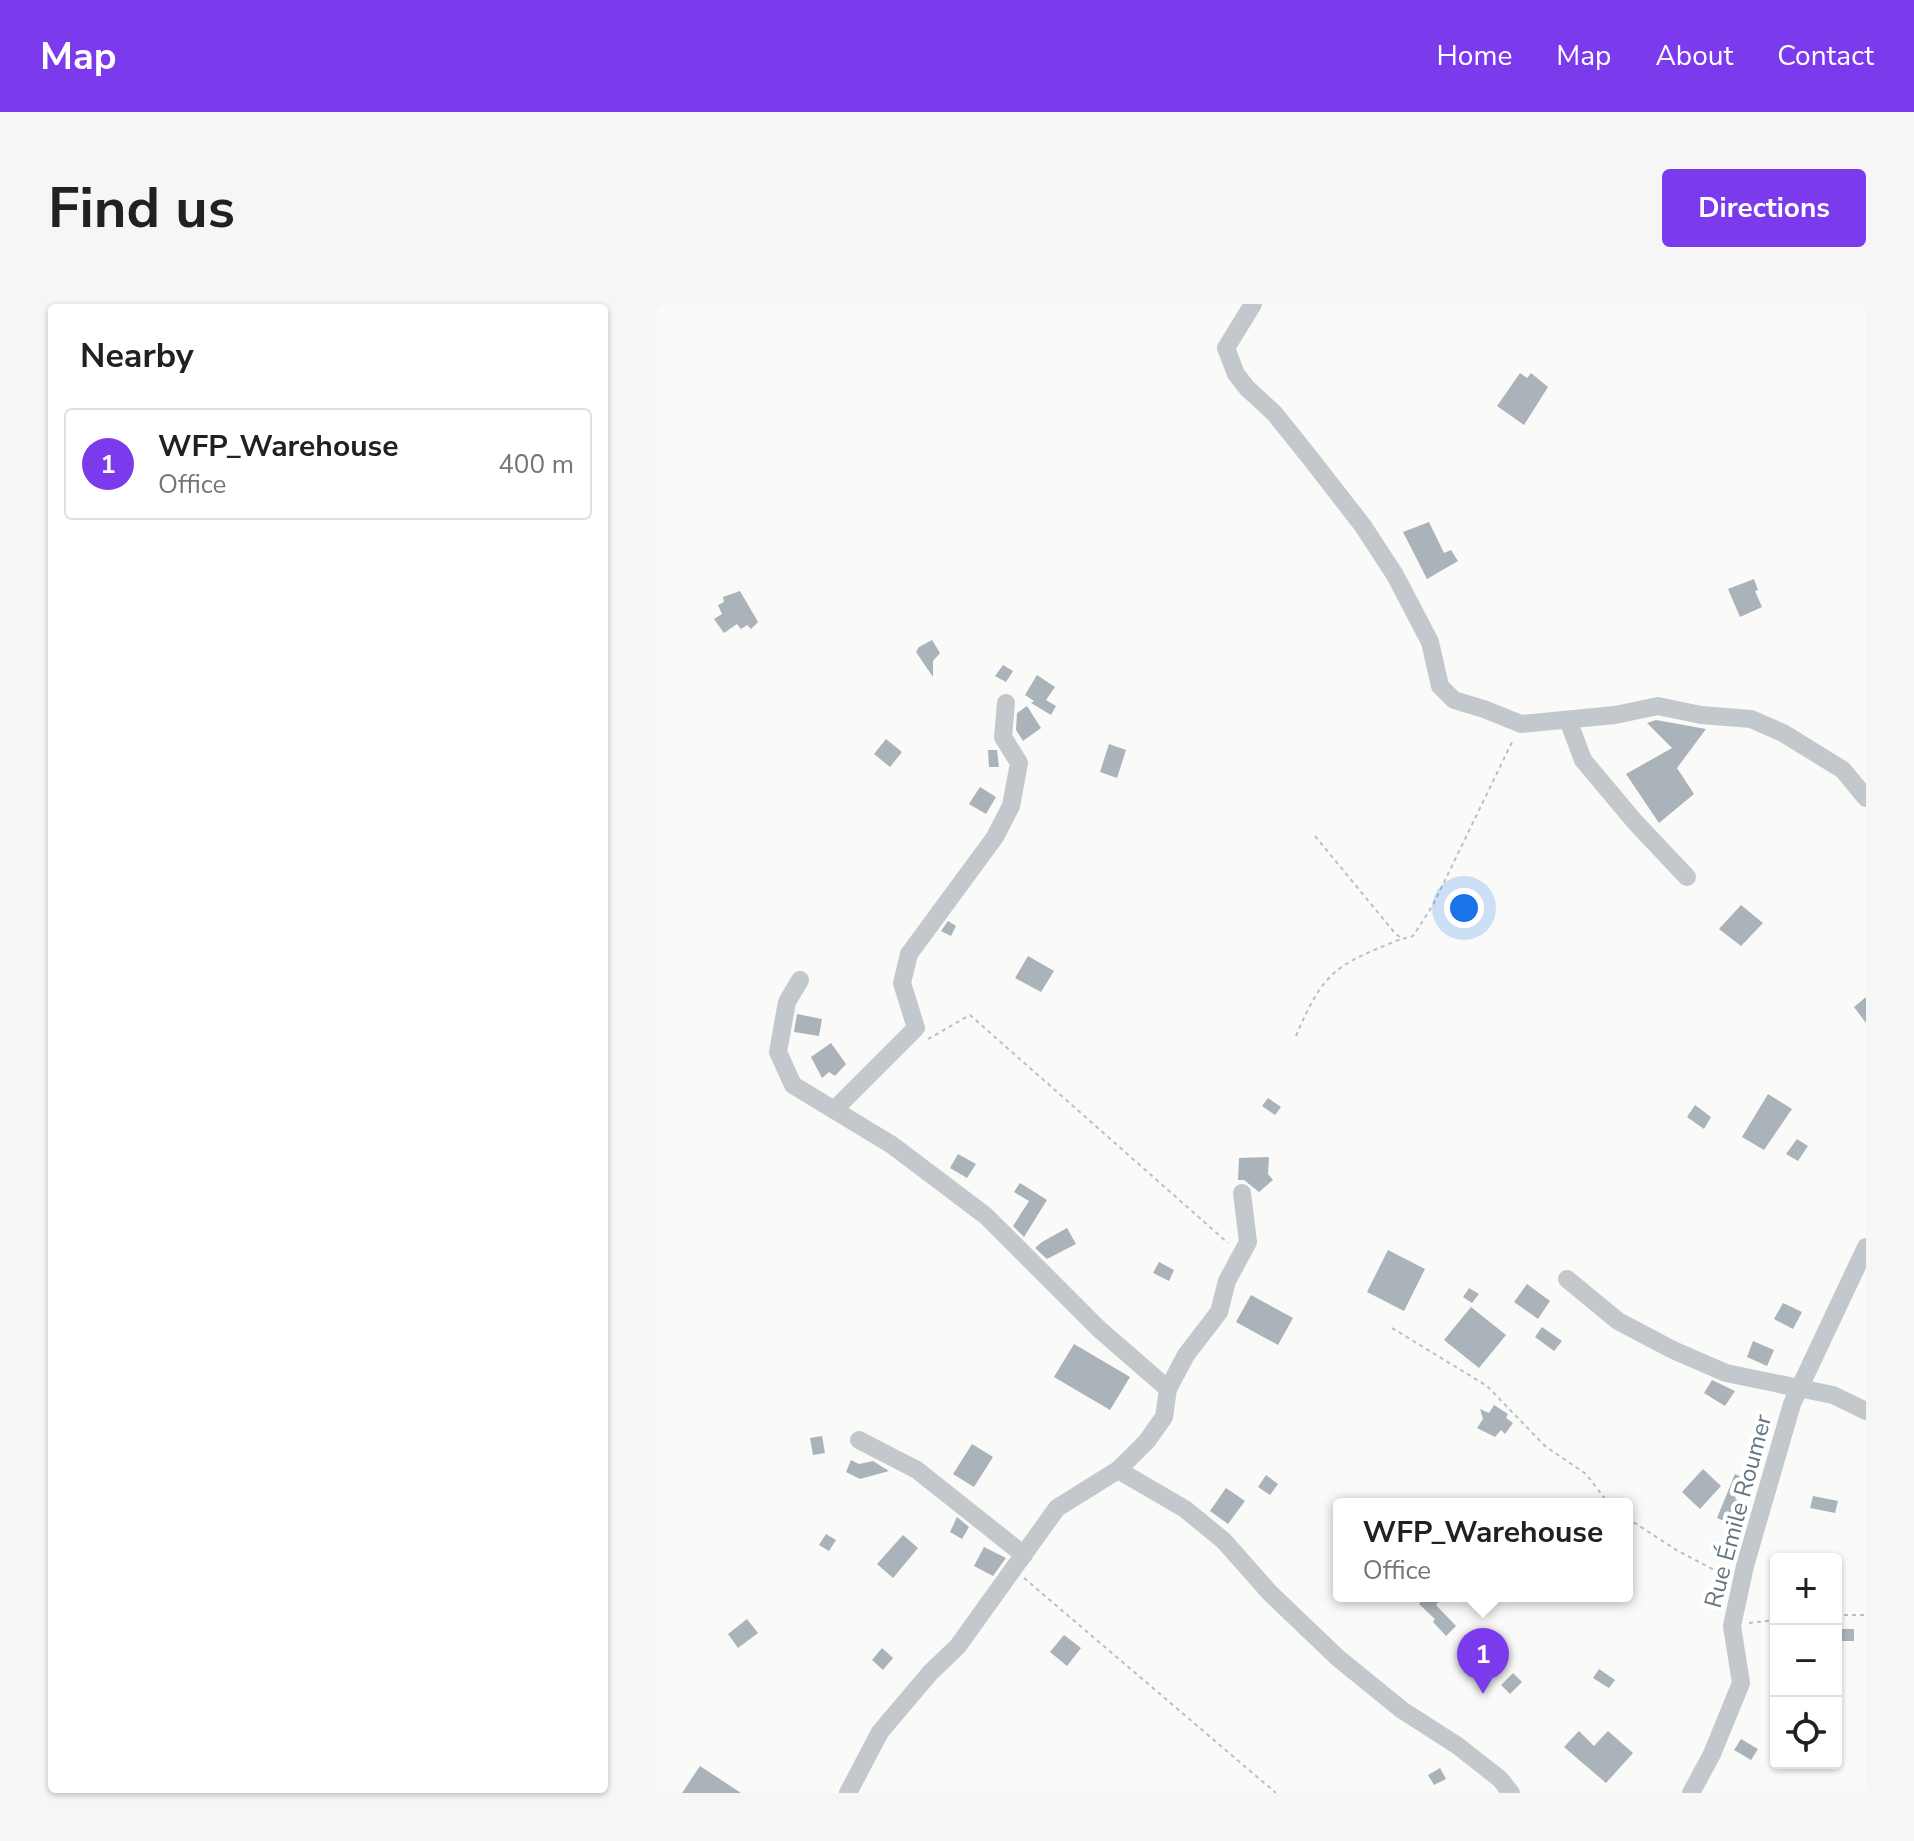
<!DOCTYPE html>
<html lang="en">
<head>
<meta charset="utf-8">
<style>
  body { margin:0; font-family:"Nunito Sans",sans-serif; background:#f6f6f6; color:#202124 }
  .controls { position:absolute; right:24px; bottom:24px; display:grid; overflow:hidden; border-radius:8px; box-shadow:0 2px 6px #0004 }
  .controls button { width:72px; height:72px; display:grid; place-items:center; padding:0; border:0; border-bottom:2px solid #e0e0e0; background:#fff; color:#202124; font:40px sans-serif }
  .you { position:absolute; left:808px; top:604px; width:28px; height:28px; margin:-20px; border:6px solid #fff; border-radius:50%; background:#1a73e8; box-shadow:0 0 0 12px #1a73e833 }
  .badge { display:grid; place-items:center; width:52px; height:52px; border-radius:50%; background:#7c3aed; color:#fff; font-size:26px; font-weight:700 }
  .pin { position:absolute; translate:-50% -66px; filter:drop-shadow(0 2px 4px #0008) }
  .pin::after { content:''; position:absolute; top:42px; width:28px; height:24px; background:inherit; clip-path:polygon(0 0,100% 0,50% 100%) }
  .popup { position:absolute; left:677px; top:1194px; width:300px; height:104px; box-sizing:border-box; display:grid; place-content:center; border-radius:8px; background:#fff; filter:drop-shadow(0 2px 6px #0005); font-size:26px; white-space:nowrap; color:#757577 }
  .popup b { font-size:30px; color:#202124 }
  .popup::after { content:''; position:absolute; left:50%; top:100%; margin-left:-16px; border:16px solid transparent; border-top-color:#fff }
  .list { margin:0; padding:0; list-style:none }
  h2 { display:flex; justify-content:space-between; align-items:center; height:104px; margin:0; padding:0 32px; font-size:34px }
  h2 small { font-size:26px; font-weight:400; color:#757577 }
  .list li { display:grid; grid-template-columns:52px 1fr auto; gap:24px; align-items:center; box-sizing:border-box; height:112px; margin:0 16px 16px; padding:0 16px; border:2px solid #e0e0e0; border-radius:8px }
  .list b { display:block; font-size:30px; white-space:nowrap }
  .list p { margin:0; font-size:26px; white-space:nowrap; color:#757577 }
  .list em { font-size:26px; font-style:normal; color:#757577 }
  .icon { flex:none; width:44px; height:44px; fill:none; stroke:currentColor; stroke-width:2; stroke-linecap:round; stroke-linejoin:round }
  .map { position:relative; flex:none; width:1210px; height:1489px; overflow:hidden; border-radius:8px }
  header { display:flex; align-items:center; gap:48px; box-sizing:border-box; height:112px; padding:0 40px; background:#7c3aed; color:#fff }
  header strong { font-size:38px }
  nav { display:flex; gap:44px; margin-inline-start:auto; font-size:28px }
  .intro { display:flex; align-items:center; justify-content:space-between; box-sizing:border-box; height:192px; padding:0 48px }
  h1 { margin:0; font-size:56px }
  .button { padding:20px 36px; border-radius:8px; background:#7c3aed; color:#fff; font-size:28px; font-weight:700 }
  main { display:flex; gap:48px; padding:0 48px }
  aside { flex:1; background:#fff; border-radius:8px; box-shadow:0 2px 6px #0004 }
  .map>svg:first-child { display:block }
  .building { fill:#aab3b9 }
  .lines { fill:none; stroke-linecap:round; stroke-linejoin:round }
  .path { stroke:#bbbfc2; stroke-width:2; stroke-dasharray:4 4; stroke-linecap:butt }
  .minor { stroke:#c3c8cc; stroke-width:18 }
  .labels { text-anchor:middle; stroke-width:8; stroke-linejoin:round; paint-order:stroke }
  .street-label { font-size:24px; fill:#657683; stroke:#fff }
</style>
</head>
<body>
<header>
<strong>Map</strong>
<nav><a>Home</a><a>Map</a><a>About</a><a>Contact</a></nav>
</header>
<div class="intro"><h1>Find us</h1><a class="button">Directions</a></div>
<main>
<aside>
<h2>Nearby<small></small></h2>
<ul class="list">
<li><span class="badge">1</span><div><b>WFP_Warehouse</b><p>Office</p></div><em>400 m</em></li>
</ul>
</aside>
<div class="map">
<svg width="1210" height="1489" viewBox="0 0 1210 1489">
  <rect width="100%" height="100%" fill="#fafaf8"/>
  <g class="building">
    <path d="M864,69L871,74L875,69L892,83L868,121L841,102Z"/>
    <path d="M773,218L788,249L795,246L802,257L771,275L747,228Z"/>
    <path d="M1098,275L1102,286L1099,287L1106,303L1084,313L1072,285Z"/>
    <path d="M84,287L102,318L95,325L91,321L85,325L81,320L68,329L58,315L66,310L62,301L68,298L67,293Z"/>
    <path d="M276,336L284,349L277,357V373L260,348L263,343Z"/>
    <path d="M347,361L357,367L350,378L339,372Z"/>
    <path d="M381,371L399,383L390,396L400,402L395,411L375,399L378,397L369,391Z"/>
    <path d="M371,402L385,424L367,437L360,426L361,409Z"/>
    <path d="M1000,416L1050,425L1021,464L1038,490L1003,519L970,470L1016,444L991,419Z"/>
    <path d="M230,435L246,448L234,463L218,450Z"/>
    <path d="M453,440L470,446L461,474L444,468Z"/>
    <path d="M332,446H341L343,463H333Z"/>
    <path d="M324,483L340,493L330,510L313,500Z"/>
    <path d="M1085,601L1107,619L1085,642L1063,625Z"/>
    <path d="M292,617L300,622L295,632L285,627Z"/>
    <path d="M372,652L398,667L385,688L359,674Z"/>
    <path d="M1210,693V719L1198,703Z"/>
    <path d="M141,710L166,715L163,732L138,728Z"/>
    <path d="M175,739L190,760L179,772L173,768L166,774L155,753Z"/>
    <path d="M1112,790L1136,805L1108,846L1086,833Z"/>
    <path d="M612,794L625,803L619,811L606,802Z"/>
    <path d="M1039,801L1055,813L1048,825L1031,813Z"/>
    <path d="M1141,835L1152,842L1142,857L1130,850Z"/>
    <path d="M302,850L320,860L311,874L294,864Z"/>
    <path d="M613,853L612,870L617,876L603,888L588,876H582L583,854Z"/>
    <path d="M364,879L391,896L368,933L357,922L373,897L358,888Z"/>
    <path d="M411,924L420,940L391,955L379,944L386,938Z"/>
    <path d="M732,946L769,965L748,1007L711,988Z"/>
    <path d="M503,958L518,966L513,977L497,969Z"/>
    <path d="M871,980L894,997L882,1015L858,998Z"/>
    <path d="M813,984L823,990L816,999L807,993Z"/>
    <path d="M595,991L637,1014L622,1041L580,1018Z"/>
    <path d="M1127,999L1146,1008L1137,1025L1118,1015Z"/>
    <path d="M815,1003L850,1031L823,1064L788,1036Z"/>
    <path d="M886,1023L906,1037L898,1047L879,1033Z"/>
    <path d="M1097,1037L1118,1046L1111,1062L1091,1053Z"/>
    <path d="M418,1040L474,1073L454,1106L398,1073Z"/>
    <path d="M1056,1076L1079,1087L1069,1102L1048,1089Z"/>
    <path d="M838,1101L852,1110L850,1114L857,1119L849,1130L845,1126L839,1133L821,1124L827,1115L824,1105L833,1109Z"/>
    <path d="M166,1132L169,1149L157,1151L154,1134Z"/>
    <path d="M316,1140L337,1153L318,1183L297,1170Z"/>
    <path d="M195,1156L203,1160L217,1157L233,1167L204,1175L190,1168Z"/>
    <path d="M1047,1165L1065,1182L1044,1205L1026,1188Z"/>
    <path d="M1079,1170L1089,1175L1079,1195L1094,1201L1089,1220L1070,1213L1068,1217L1061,1214Z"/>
    <path d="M610,1171L622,1180L614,1191L602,1183Z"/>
    <path d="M570,1184L589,1197L572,1220L554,1207Z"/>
    <path d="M1157,1192L1182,1197L1179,1209L1154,1204Z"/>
    <path d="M301,1213L313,1223L306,1235L294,1228Z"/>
    <path d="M170,1230L180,1236L173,1247L163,1241Z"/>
    <path d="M247,1231L262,1244L237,1274L221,1260Z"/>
    <path d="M328,1243L350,1254L337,1272L318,1262Z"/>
    <path d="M770,1292H778L783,1297L780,1301L800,1322L790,1332L777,1318L779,1315L763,1300Z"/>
    <path d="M91,1315L102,1329L82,1344L72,1330Z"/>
    <rect x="1180" y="1325" width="18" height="12"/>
    <path d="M408,1331L425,1344L411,1362L394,1348Z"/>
    <path d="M226,1344L237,1354L227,1366L216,1356Z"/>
    <path d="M943,1365L959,1376L953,1384L937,1374Z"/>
    <path d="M857,1369L866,1378L854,1390L845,1381Z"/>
    <path d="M923,1427L938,1442L952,1427L977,1449L950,1479L908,1443Z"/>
    <path d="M1085,1435L1102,1445L1095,1456L1078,1446Z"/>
    <path d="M44,1462L85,1489H26Z"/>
    <path d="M784,1464L790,1475L778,1481L772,1471Z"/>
  </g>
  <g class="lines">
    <g class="path">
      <path d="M659,532L738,628L746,635L757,632L777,601L857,436"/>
      <path d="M640,732C668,666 680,661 745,635"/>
      <path d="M272,735L314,711L572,939"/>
      <path d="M736,1024L831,1082L889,1142L930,1170L953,1200"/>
      <path d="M971,1214L1022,1247L1070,1272"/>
      <path d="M368,1274L620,1489"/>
      <path d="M1180,1311H1210"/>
      <path d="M1093,1319L1120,1316"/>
    </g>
    <g class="minor">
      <path d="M597,0L570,44L580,70L591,84L619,110L655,155L707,222L739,271L774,338L784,382L798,396L828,405L865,420L959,411L1002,402L1045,411L1095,415L1127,429L1187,466L1210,494"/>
      <path d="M912,416L927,456L979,518L1031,573"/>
      <path d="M144,676L131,698L122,748L137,781L236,841L330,912L443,1025L512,1085"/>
      <path d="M178,806L260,724L246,679L253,650L339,533L355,502L363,459L347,433L350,399"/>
      <path d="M911,975L962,1017L1017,1046L1070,1069L1177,1091L1210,1107"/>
      <path d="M203,1136L261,1166L368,1251"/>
      <path d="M462,1166L529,1205L568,1237L614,1289L682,1354L746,1406L802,1442L844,1475L855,1489"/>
      <path d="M192,1489L224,1428L274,1369L302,1342L401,1204L462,1166L491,1137L508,1113L512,1085L530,1051L563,1008L571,977L592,938L586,889"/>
      <path d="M1035,1489L1056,1450L1085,1379L1076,1322L1089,1262L1136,1100L1210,943"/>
    </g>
  </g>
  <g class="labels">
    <g class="street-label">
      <text transform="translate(1082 1207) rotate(-75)" y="8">Rue Émile Roumer</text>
    </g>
  </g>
</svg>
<div class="controls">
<button>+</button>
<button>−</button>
<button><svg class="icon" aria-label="locate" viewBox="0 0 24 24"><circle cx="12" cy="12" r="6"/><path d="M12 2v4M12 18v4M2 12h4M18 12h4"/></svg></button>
</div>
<div class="you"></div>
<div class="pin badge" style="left:827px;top:1390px">1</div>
<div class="popup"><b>WFP_Warehouse</b>Office</div>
</div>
</main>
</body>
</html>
